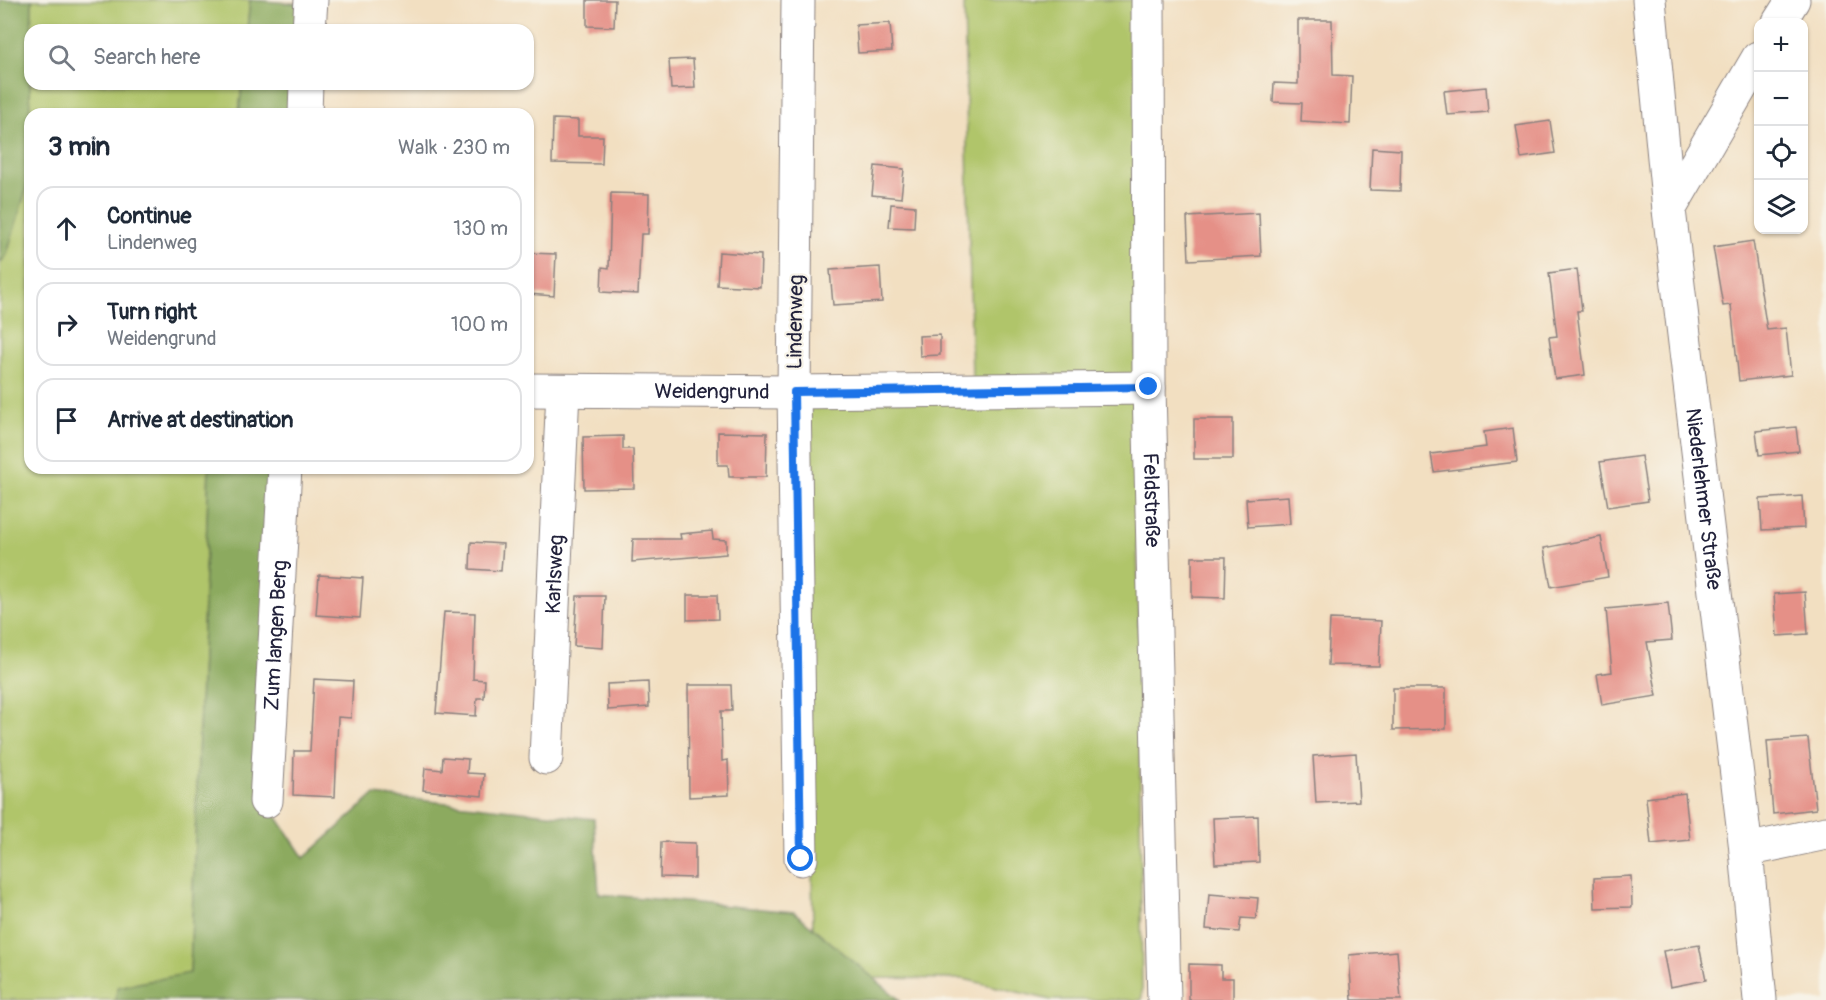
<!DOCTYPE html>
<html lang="en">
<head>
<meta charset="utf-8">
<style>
  body { margin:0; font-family:Pangolin,sans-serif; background:#f2f2f3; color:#1f2937 }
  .controls { position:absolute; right:18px; top:18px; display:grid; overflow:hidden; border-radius:12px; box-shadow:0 2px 4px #0004 }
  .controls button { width:54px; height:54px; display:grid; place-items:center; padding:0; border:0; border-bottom:2px solid #e0e1e3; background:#fff; color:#1f2937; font:30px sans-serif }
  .stop { position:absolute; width:18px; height:18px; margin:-14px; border:4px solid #1a73e8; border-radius:50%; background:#fff }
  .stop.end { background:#1a73e8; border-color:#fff; box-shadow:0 2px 6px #0008 }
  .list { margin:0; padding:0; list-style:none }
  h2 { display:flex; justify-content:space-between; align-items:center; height:78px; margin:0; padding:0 24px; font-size:26px }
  h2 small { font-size:20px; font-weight:400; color:#747a83 }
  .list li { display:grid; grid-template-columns:39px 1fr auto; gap:18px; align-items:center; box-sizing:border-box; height:84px; margin:0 12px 12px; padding:0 12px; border:2px solid #e0e1e3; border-radius:18px }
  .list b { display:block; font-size:22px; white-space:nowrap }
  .list p { margin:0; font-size:20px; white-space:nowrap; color:#747a83 }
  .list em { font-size:20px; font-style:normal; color:#747a83 }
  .icon { flex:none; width:33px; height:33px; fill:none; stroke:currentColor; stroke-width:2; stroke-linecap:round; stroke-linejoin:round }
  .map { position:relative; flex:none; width:1826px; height:1000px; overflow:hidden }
  .search { position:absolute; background:#fff; box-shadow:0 2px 4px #0004; left:24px; top:24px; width:510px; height:66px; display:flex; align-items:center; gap:15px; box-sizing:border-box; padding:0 21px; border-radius:18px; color:#747a83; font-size:22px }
  .panel { position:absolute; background:#fff; box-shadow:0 2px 4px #0004; left:24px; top:108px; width:510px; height:366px; border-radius:18px }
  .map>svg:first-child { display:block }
  .green { fill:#b0c56a; stroke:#697452; stroke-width:1.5 }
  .forest { fill:#8caa5e; stroke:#57664c; stroke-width:1.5 }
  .building { fill:#e59087 }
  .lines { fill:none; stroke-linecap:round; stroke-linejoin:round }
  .minor-casing { stroke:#8a807e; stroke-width:35 }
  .minor { stroke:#fff; stroke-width:33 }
  .route { stroke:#1a73e8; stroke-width:8 }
  .labels { text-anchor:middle; stroke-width:4.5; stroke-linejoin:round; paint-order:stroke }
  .street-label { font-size:21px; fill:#22223b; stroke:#f7f3e8 }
</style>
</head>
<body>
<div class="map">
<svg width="1826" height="1000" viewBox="0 0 1826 1000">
  <rect width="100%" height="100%" fill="#f7f3e8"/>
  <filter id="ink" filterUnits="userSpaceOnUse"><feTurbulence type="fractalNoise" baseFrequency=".0167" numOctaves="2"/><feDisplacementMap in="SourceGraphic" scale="12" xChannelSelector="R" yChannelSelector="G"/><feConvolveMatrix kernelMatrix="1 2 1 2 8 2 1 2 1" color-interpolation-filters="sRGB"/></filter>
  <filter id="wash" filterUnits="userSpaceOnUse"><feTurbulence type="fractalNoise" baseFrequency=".008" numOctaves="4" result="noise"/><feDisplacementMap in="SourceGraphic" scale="24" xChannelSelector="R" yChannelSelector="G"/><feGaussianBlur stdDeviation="1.35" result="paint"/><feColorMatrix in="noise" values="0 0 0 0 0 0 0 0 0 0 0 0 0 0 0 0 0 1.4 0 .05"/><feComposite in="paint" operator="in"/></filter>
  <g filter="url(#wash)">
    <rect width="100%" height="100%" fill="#f2dfc1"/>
    <g class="green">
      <path d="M32,0H250L247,30H31Z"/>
      <path d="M964,0H1141L1136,381L972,380Z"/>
      <path d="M30,84H242L239,114H30V468H209L190,974L118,987L115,1000H0V264L7,253L28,183Z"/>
      <path d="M1136,396L1142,1000H1051L964,979L873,978L813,928L804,402Z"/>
    </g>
    <g class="forest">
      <path d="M0,0H32L28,183L7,254L0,264Z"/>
      <path d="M250,0L304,4L303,30H247Z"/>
      <path d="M242,84H301L300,114H239Z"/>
      <path d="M209,468H285L266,801L304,858L374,795L594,819L599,894L794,912L900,1000H115L118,987L190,973Z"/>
    </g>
    <g id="blocks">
      <g class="building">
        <path d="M587,0H615L614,27L587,26Z"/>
        <path d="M1298,20H1332L1333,75L1352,76L1350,124L1301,121L1302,103L1273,102L1274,83L1298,84Z"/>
        <path d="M890,23L892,51L858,53L856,25Z"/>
        <path d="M693,59L695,88L671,89L669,60Z"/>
        <path d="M1486,87L1488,112L1447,115L1444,91Z"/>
        <path d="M553,119L578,120V136H603L602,164L552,163Z"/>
        <path d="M1550,121L1555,153L1521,158L1516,126Z"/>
        <path d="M1372,148L1401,150L1400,191L1370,190Z"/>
        <path d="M875,166L904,169L901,198L872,195Z"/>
        <path d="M611,193L649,194L648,234H641L638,294L601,292L602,267L609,268Z"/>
        <path d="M891,204L915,206L914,228L889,227Z"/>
        <path d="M1259,213L1261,256L1189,260L1187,217Z"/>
        <path d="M1753,241L1767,330L1786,328L1791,375L1739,381L1731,305L1723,306L1713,247Z"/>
        <path d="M719,252L761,255L760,287L717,285Z"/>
        <path d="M528,253L556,254L554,296L528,294Z"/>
        <path d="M880,267L882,302L833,305L830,270Z"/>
        <path d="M1577,269L1582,311H1577L1585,375L1555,379L1549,337L1557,336L1549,273Z"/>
        <path d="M940,335V355L920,356L919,336Z"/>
        <rect x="1194" y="419" width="39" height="40"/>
        <path d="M1796,427L1799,451L1759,455L1756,431Z"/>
        <path d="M1513,428L1517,462L1434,472L1431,454L1486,447L1484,432Z"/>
        <path d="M718,432L767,433L766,477H729L728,465H718Z"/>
        <path d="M623,436V449H633L634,488L584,489L583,437Z"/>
        <path d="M1641,456L1648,501L1608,507L1600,462Z"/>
        <path d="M1288,496L1290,524L1248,527L1246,499Z"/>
        <path d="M1802,496L1804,528L1762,530L1760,499Z"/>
        <path d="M712,531L713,539L726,540V554L632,562L633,539H681L680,534Z"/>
        <path d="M1601,537L1608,577L1551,587L1544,548Z"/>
        <path d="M471,542L503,544L501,571L470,569Z"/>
        <path d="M1192,557H1226L1225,598L1192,597Z"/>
        <path d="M319,575L363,578L360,618L316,615Z"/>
        <path d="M1805,592L1808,634L1777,636L1774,594Z"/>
        <path d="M687,595H717L718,619L687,620Z"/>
        <path d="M577,596H605L603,648L574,646Z"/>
        <path d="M1668,603L1672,640L1647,642L1657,696L1602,705L1597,674L1612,672L1606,609Z"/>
        <path d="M444,612L475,613L473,679L485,680L484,698H477L476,716L436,713Z"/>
        <path d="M1330,619L1381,621L1379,666L1328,665Z"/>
        <path d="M314,679L353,681L351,718L338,717L335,797L293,795L294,751H310Z"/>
        <path d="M648,682L649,707L608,710L607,684Z"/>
        <path d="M688,685H731L732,711H721L722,761L728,760L729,795L689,797Z"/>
        <path d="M1393,688H1446V729L1393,730Z"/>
        <path d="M1808,738L1816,809L1773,814L1767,741Z"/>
        <path d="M1356,753L1359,801L1316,803L1313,756Z"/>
        <path d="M443,757L468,759L467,773L484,774L482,796L423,790L425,768L442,770Z"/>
        <path d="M1685,793L1690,840L1651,844L1646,798Z"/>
        <path d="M1258,816L1259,862L1215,864L1213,818Z"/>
        <path d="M661,842L695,843V878L660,877Z"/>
        <path d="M1631,876L1632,907L1595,908L1594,878Z"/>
        <path d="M1209,894L1258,898L1256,919L1241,918L1239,932L1206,929Z"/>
        <path d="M1699,945L1706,980L1670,987L1663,951Z"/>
        <path d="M1397,951L1401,1000H1352L1349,955Z"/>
        <path d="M1189,964L1221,965V978H1233V1000H1189Z"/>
      </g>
    </g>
  </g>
  <g filter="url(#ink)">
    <use href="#blocks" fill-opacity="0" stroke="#8a807e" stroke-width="1.5"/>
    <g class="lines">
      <defs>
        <g id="minor">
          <path d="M798,0L794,392L801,859"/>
          <path id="s1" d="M1148,0L1149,388L1164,1000"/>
          <path id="s2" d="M1649,0L1669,210L1746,850L1760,1000"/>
          <path d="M1779,22L1793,0"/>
          <path d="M309,30L311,0"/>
          <path d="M305,114L306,84"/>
          <path d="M1669,210L1758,58"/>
          <path id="s3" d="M528,390L794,392L1149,388"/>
          <path id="s4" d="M546,758L563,391"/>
          <path id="s5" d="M266,801L285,468"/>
          <path d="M1746,850L1826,833"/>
        </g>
      </defs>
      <use href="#minor" class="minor-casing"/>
      <use href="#minor" class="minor"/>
    </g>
  </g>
  <g class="lines" filter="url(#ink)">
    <path class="route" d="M801,859L794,392L1149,387"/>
  </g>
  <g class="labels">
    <g class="street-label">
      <text transform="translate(795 322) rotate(-89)" y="7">Lindenweg</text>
      <text dy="7" stroke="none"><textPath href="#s3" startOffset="184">Weidengrund</textPath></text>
      <text dy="7" stroke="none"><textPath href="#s1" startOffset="500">Feldstraße</textPath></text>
      <text dy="7" stroke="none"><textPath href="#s2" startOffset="502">Niederlehmer Straße</textPath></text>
      <text dy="7" stroke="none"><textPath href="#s4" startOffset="184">Karlsweg</textPath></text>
      <text dy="7" stroke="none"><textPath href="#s5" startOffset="166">Zum langen Berg</textPath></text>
    </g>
  </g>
</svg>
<div class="controls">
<button>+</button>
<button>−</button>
<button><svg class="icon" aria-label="locate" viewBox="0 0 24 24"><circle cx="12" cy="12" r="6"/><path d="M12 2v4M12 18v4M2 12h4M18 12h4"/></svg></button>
<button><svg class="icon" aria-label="layers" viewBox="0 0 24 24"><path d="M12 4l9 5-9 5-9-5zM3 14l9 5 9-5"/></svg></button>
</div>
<div class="stop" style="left:801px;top:859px"></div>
<div class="stop end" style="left:1149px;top:387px"></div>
<div class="search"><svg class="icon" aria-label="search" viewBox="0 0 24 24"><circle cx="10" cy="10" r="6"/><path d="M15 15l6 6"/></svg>Search here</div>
<section class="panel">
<h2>3 min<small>Walk · 230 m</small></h2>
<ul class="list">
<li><svg class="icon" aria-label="ahead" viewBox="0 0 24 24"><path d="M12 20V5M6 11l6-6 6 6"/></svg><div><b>Continue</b><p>Lindenweg</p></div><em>130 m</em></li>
<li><svg class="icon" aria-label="right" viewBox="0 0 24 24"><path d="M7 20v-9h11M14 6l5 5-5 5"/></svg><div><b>Turn right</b><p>Weidengrund</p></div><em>100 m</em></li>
<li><svg class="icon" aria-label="arrive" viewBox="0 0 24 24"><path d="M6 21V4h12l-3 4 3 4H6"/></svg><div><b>Arrive at destination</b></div></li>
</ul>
</section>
</div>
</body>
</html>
